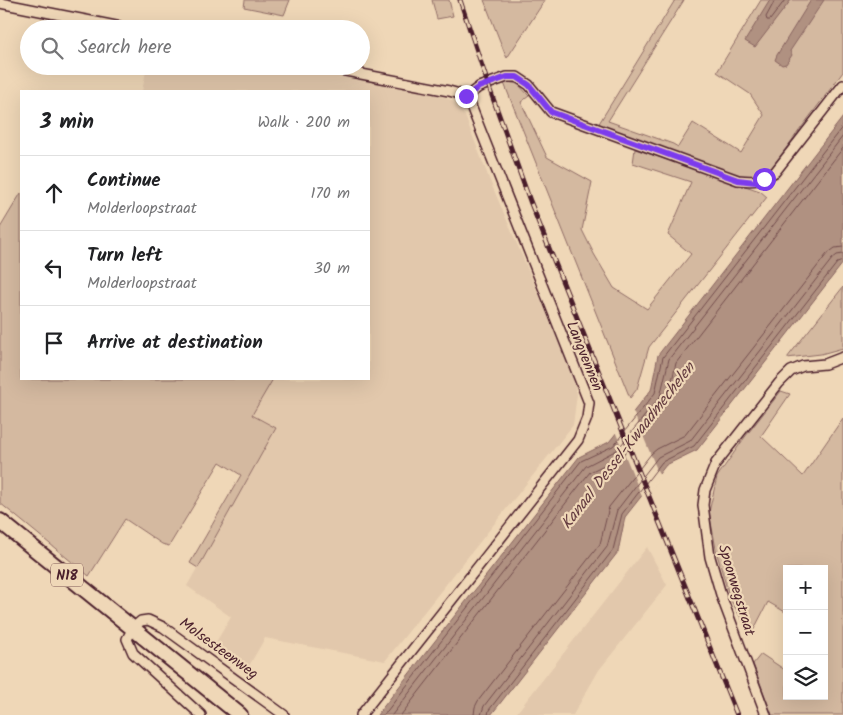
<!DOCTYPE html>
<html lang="en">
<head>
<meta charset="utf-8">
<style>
  body { margin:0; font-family:Kalam,sans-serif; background:#f6f6f6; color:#202124 }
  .controls { position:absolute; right:15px; bottom:15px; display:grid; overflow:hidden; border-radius:0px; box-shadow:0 5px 20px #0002 }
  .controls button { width:45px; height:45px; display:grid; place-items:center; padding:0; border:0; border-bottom:1px solid #e0e0e0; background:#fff; color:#202124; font:25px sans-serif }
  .stop { position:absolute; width:15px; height:15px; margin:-11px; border:4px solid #7c3aed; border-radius:50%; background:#fff }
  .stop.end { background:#7c3aed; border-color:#fff; box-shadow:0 1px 5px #0008 }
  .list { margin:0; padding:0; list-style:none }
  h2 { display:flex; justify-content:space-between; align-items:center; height:65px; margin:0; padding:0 20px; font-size:21px }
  h2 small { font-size:16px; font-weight:400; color:#757577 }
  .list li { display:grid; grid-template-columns:32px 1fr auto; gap:15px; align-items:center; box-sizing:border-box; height:75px; padding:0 20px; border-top:1px solid #e0e0e0 }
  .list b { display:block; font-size:19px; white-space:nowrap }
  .list p { margin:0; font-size:16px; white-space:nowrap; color:#757577 }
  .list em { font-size:16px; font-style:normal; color:#757577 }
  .icon { flex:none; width:28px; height:28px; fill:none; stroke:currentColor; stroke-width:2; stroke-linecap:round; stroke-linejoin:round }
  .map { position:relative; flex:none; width:843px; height:715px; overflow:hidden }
  .search { position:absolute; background:#fff; box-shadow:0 5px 20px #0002; left:20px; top:20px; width:350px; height:55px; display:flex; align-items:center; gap:12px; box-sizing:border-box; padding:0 18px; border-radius:28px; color:#757577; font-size:19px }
  .panel { position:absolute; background:#fff; box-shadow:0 5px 20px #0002; left:20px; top:90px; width:350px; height:290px; border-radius:0px }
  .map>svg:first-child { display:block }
  .built { fill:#e2c8ac }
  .green { fill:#d4b9a0; stroke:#8f6c66 }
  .water { fill:#b09181; stroke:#87635f }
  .pier { fill:#efd7b7 }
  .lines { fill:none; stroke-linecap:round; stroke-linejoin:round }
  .shore { stroke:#734d4d; stroke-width:1 }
  .minor-casing { stroke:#4a1f2b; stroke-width:12 }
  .primary-casing { stroke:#4a1f2b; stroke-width:18 }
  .minor { stroke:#efd7b7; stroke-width:9 }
  .primary { stroke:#efd7b7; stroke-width:14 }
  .rail-casing { stroke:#4a1f2b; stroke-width:5 }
  .rail { stroke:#efd7b7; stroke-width:3; stroke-dasharray:9; stroke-linecap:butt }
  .route { stroke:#7c3aed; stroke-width:6 }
  .labels { text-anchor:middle; stroke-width:4.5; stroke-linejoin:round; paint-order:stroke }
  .shield { fill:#efd7b7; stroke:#7c5655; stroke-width:1 }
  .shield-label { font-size:14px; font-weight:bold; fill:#4a1f2b }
  .street-label { font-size:15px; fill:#4a1f2b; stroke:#efd7b7 }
  .water-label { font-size:16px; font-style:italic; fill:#643c40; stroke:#efd7b7 }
</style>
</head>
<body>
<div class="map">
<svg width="843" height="715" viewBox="0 0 843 715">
  <rect width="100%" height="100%" fill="#efd7b7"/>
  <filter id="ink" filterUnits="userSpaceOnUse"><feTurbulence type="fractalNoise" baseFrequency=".02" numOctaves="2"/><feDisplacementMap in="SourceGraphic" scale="10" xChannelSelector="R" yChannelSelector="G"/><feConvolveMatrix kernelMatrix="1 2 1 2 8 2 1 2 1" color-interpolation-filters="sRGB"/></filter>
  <g filter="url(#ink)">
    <g class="built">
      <path d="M147,66H288L430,92L451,100L465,116L490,181L569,365L577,394L573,425L385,661L265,638L246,671L213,647L231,617L187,586L276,428L244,410L262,379H369V91H142Z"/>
      <path d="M647,547L667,585L599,670L573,715H515Z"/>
    </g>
    <g class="green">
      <path d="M245,0H290L284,15L244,7Z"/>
      <path d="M432,0H449L453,16L437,19Z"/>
      <path d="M484,0H545L507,58L505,54Z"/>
      <path d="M675,0H684L608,121L673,144L678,147L693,123L741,153L764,115L750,94L717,72L761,0H843V72L763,179L734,174L598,125Z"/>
      <path d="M508,82L518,84L529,96L521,102L547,157L592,182L582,230L594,254L614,288L647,309L691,254L668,235L691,182L633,163L635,149L760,191L767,197L649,347L637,389L630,398L504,83Z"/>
      <path d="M21,193V379H273L252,415L276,428L198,568L190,563L241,475L220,462L169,546L162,544L125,519L89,576L0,503V228Z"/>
      <path d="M843,287V348L821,354L787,358Z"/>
      <path d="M781,391L790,394L761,436L803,476L843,418V715H772L753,664L761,654L785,670L787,668V696H824V569H787V613L768,602L751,635L730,599L717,554L709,512L717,477L745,437Z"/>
    </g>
    <g class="water">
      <path d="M770,0H791L755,47L745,41Z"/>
      <path d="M811,0H824L790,51L792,55L786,64L782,65L775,60L777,55Z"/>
      <path d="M843,117V263L697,450L666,465L625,517L618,552L491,715H377L579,457L609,442L651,390L658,355Z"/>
    </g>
    <path class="pier" d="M632,409L660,477L643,499L615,431Z"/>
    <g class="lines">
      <g class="shore">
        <path d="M774,0L773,4L766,17L767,20H770L785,0"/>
        <path d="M384,715L581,461L613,446L655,393L663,357L843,126"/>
        <path d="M392,715L586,466L617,450L660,397L669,359L843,136"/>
        <path d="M401,715L590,472L622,456L666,402L669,394L676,363L843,148"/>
        <path d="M474,715L475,707L478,701L600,544L609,507L651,454L657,449L685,435L827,254L835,248L843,247"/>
        <path d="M481,715L484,706L607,547L617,510L658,457L690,441L832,259L837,255L843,254"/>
        <path d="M488,715L489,710L613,550L622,514L662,462L694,446L837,263L843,261"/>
      </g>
      <defs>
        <g id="minor">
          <path d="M0,3L131,29"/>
          <path d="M320,66L449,91L467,96"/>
          <path d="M467,96L479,87L507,77H517L529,85L551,112L738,180C755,182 760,181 775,172L843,85"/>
          <path d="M201,715L133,653L127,639L133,628L141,621L148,620L163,627L284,715"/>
          <path d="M361,715L578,440L587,418L589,403L467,96"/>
          <path d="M766,715L722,598L710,557L703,505L705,490L716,463L779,383L791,371L803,366L825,364L843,357"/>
        </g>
        <path id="primary" d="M0,521L240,715"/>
      </defs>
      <use href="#minor" class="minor-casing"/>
      <use href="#primary" class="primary-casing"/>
      <use href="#minor" class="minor"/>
      <use href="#primary" class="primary"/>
      <defs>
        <path id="rail" d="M460,0L490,90L530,201L737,715"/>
      </defs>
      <use href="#rail" class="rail-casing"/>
      <use href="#rail" class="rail"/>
    </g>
  </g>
  <g class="lines" filter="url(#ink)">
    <path class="route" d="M466,96L479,87L507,77H517L529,85L551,112L738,180L755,182L764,179"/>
  </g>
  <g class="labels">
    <rect class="shield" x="51" y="563.5" width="32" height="23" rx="4"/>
    <g class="shield-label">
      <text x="67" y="580">N18</text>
    </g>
    <g class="street-label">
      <text transform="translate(585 356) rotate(68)" y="5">Langvennen</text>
      <text transform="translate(737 590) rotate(73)" y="5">Spoorwegstraat</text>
      <text transform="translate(219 648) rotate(36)" y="5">Molsesteenweg</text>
    </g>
    <g class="water-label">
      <text transform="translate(627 445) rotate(-52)" y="6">Kanaal Dessel-Kwaadmechelen</text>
    </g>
  </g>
</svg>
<div class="controls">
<button>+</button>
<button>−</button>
<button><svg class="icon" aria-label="layers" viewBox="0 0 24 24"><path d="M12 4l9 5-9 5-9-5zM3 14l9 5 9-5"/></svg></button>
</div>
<div class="stop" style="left:764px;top:179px"></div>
<div class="stop end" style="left:466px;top:96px"></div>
<div class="search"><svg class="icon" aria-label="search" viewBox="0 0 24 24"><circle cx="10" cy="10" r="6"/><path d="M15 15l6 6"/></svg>Search here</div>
<section class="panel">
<h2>3 min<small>Walk · 200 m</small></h2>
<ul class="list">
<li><svg class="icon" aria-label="ahead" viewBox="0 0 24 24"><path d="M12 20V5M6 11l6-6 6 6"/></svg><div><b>Continue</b><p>Molderloopstraat</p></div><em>170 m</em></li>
<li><svg class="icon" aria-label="left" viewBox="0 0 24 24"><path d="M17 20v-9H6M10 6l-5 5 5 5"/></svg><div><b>Turn left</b><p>Molderloopstraat</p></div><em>30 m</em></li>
<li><svg class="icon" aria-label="arrive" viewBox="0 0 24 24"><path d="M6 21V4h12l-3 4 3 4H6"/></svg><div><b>Arrive at destination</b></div></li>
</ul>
</section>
</div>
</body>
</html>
